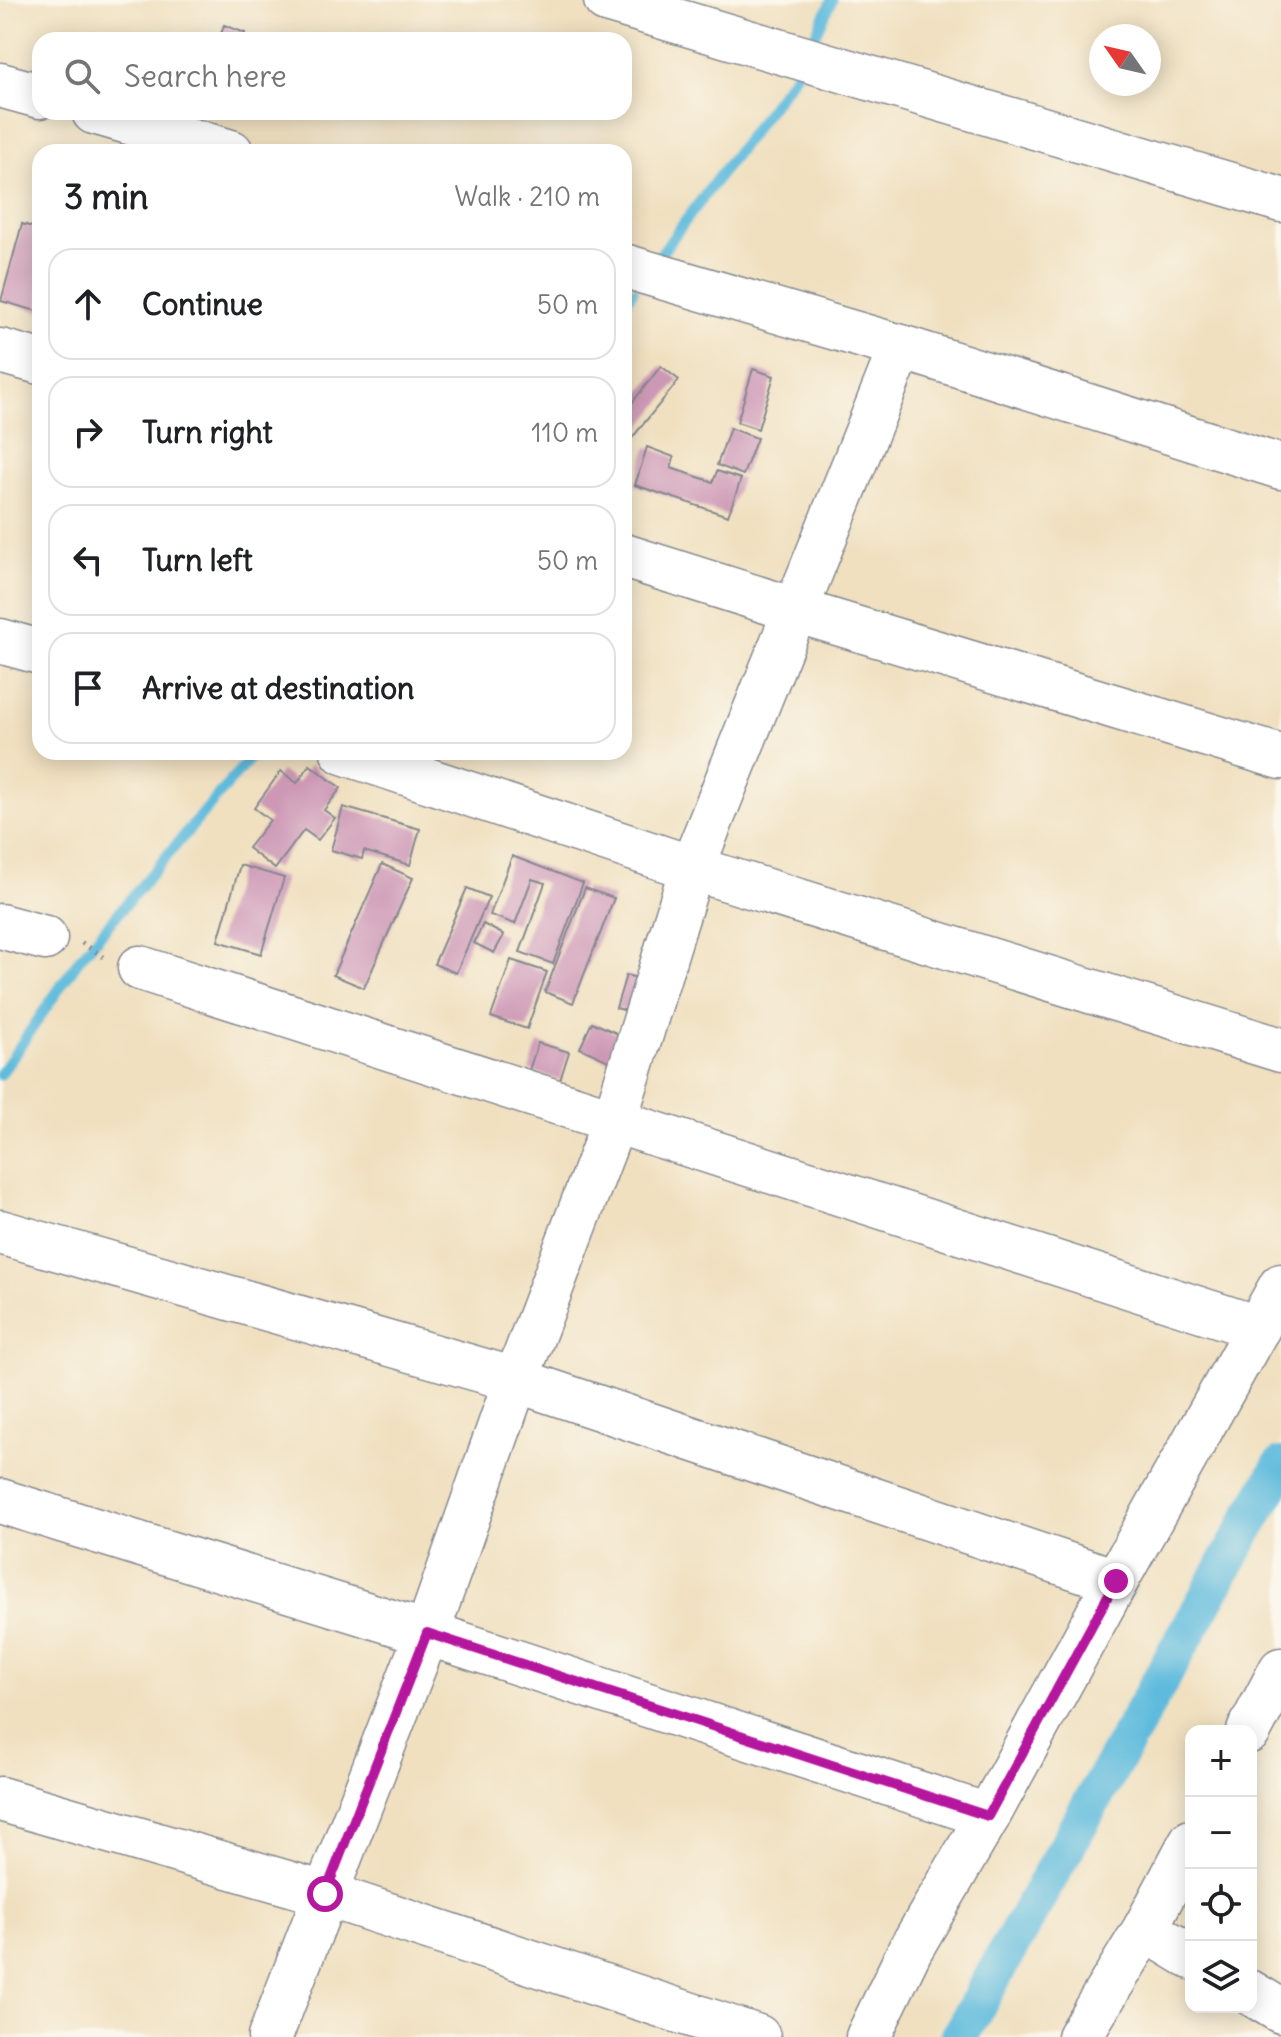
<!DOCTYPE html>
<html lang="en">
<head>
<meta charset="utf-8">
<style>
  body { margin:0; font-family:Delius,sans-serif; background:#f6f6f6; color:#202124 }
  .controls { position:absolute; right:24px; bottom:24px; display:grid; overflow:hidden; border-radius:16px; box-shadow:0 4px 20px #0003 }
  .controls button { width:72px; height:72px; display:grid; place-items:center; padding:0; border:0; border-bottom:2px solid #e0e0e0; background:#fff; color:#202124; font:40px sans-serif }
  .compass { position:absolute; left:1089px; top:24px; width:72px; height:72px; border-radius:50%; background:#fff; box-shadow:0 4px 20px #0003; rotate:304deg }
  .stop { position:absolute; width:24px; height:24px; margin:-18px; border:6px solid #b5179e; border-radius:50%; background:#fff }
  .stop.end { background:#b5179e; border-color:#fff; box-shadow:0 2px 8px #0008 }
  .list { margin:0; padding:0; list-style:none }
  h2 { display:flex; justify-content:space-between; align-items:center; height:104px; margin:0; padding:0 32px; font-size:34px }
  h2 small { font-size:26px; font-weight:400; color:#757577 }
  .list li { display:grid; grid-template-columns:52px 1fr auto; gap:24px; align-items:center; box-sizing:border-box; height:112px; margin:0 16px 16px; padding:0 16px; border:2px solid #e0e0e0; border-radius:24px }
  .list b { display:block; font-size:30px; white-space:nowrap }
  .list em { font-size:26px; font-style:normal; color:#757577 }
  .icon { flex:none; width:44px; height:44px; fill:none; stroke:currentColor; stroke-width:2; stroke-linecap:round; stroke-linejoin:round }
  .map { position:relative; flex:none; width:1281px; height:2037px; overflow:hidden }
  .search { position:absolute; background:#fff; box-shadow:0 4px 20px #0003; left:32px; top:32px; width:600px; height:88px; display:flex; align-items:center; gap:20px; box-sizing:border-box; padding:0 28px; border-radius:24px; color:#757577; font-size:30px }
  .panel { position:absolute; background:#fff; box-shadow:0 4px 20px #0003; left:32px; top:144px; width:600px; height:616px; border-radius:24px }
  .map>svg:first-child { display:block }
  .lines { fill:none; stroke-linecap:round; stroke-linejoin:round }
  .stream { stroke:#5fbbdd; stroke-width:11 }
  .canal { stroke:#5fbbdd; stroke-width:38 }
  .building { fill:#cd98b6 }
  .minor-casing { stroke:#86888f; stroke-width:47 }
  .path { stroke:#86888f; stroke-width:5; stroke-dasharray:2 6; stroke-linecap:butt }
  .minor { stroke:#fff; stroke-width:44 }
  .route { stroke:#b5179e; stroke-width:10 }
</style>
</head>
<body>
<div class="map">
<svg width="1281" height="2037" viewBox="0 0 1281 2037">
  <rect width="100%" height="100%" fill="#fbf7ec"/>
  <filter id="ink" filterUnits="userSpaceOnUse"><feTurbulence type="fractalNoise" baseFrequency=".0125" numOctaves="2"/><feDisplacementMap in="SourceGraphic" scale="16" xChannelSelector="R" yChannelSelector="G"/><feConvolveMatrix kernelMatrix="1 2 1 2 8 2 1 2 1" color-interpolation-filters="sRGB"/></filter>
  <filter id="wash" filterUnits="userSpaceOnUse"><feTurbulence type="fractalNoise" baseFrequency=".006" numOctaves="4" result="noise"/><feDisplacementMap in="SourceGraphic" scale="32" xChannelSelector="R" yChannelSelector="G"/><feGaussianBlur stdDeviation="1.8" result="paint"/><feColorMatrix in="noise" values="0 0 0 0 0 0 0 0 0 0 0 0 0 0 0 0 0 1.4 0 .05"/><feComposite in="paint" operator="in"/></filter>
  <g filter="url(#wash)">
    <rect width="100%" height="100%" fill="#f0e0c0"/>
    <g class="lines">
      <g class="stream">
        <path d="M815,36L832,0"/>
        <path d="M654,263L797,72"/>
        <path d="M624,303L633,291"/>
        <path d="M0,1075L81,957L250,758"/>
      </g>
      <path class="canal" d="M959,2037L1281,1466"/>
    </g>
    <g id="blocks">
      <g class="building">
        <path d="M224,25L245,33L242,40H219Z"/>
        <path d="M22,224L40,229V312L1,301Z"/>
        <path d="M661,366L679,380L624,448V413Z"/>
        <path d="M753,369L774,376L758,429L737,422Z"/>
        <path d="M730,428L757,438L743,475L717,465Z"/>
        <path d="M647,447L674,457L671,468L713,482L717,471L741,479L728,516L635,485Z"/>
        <path d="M310,765L341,788L324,810L335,818L318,840L304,830L275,869L248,848L270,820L254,808L281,771L297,783Z"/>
        <path d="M343,807L420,829L410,865L364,851L362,859L331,850Z"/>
        <path d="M512,856L583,883L553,964L520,952L545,883L532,879L515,924L490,915Z"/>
        <path d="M382,864L413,878L364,988L333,975Z"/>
        <path d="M240,865L284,878L261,954L218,941Z"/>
        <path d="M467,888L489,897L456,973L434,964Z"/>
        <path d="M585,888L614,898L573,1003L545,992Z"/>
        <path d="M483,924L504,935L494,953L474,943Z"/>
        <path d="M511,960L547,972L527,1029L491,1017Z"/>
        <path d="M626,975L644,980L634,1013L616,1008Z"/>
        <path d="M592,1022L625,1037L613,1063L580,1048Z"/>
        <path d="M538,1043L569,1052L560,1080L529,1070Z"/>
      </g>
    </g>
  </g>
  <g filter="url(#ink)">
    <use href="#blocks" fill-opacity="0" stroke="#86888f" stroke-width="2"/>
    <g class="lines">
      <defs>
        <g id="minor">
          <path d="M606,0L1281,200"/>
          <path d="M0,85L40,96"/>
          <path d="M94,112L231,152"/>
          <path d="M624,266L901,347L1281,467"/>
          <path d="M0,351L40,362"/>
          <path d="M624,556L795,610L1281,757"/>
          <path d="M0,641L40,652"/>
          <path d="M343,752L692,868L1281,1050"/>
          <path d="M0,926L45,938"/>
          <path d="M140,968L1258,1328"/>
          <path d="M0,1232L516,1380L1116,1581"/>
          <path d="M0,1501L427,1633L988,1816"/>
          <path d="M1249,1731L1281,1670"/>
          <path d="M0,1799L325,1894L758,2037"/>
          <path d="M1145,1929L1191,1957"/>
          <path d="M1251,1993L1281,2011"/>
          <path d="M270,2037L427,1633L516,1380L614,1122L692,868L901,347"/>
          <path d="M868,2037L910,1950L988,1816L1116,1581L1281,1286"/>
          <path d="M1079,2037L1145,1929L1191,1842"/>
        </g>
      </defs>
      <use href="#minor" class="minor-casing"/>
      <path class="path" d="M82,943L104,957"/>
      <use href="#minor" class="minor"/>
    </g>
  </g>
  <g class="lines" filter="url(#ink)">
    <path class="route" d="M325,1894L427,1633L988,1816L1116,1581"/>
  </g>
</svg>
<div class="controls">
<button>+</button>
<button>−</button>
<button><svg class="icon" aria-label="locate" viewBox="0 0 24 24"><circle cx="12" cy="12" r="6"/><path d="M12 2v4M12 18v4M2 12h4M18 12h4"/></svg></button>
<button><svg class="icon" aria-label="layers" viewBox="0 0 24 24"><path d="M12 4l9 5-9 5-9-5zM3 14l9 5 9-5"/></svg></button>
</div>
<svg class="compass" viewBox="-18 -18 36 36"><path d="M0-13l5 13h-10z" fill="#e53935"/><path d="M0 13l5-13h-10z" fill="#757577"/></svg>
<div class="stop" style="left:325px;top:1894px"></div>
<div class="stop end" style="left:1116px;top:1581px"></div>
<div class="search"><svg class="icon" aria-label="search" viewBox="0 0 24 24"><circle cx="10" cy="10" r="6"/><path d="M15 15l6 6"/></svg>Search here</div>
<section class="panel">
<h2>3 min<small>Walk · 210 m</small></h2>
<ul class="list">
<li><svg class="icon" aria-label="ahead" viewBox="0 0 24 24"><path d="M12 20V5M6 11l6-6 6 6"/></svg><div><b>Continue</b></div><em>50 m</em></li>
<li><svg class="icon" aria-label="right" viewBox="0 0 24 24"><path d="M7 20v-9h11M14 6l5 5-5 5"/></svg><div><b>Turn right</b></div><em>110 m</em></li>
<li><svg class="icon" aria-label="left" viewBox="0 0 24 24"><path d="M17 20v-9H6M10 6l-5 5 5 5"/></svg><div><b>Turn left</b></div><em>50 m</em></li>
<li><svg class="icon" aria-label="arrive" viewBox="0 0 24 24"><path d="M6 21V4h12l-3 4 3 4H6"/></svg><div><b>Arrive at destination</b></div></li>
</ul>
</section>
</div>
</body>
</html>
